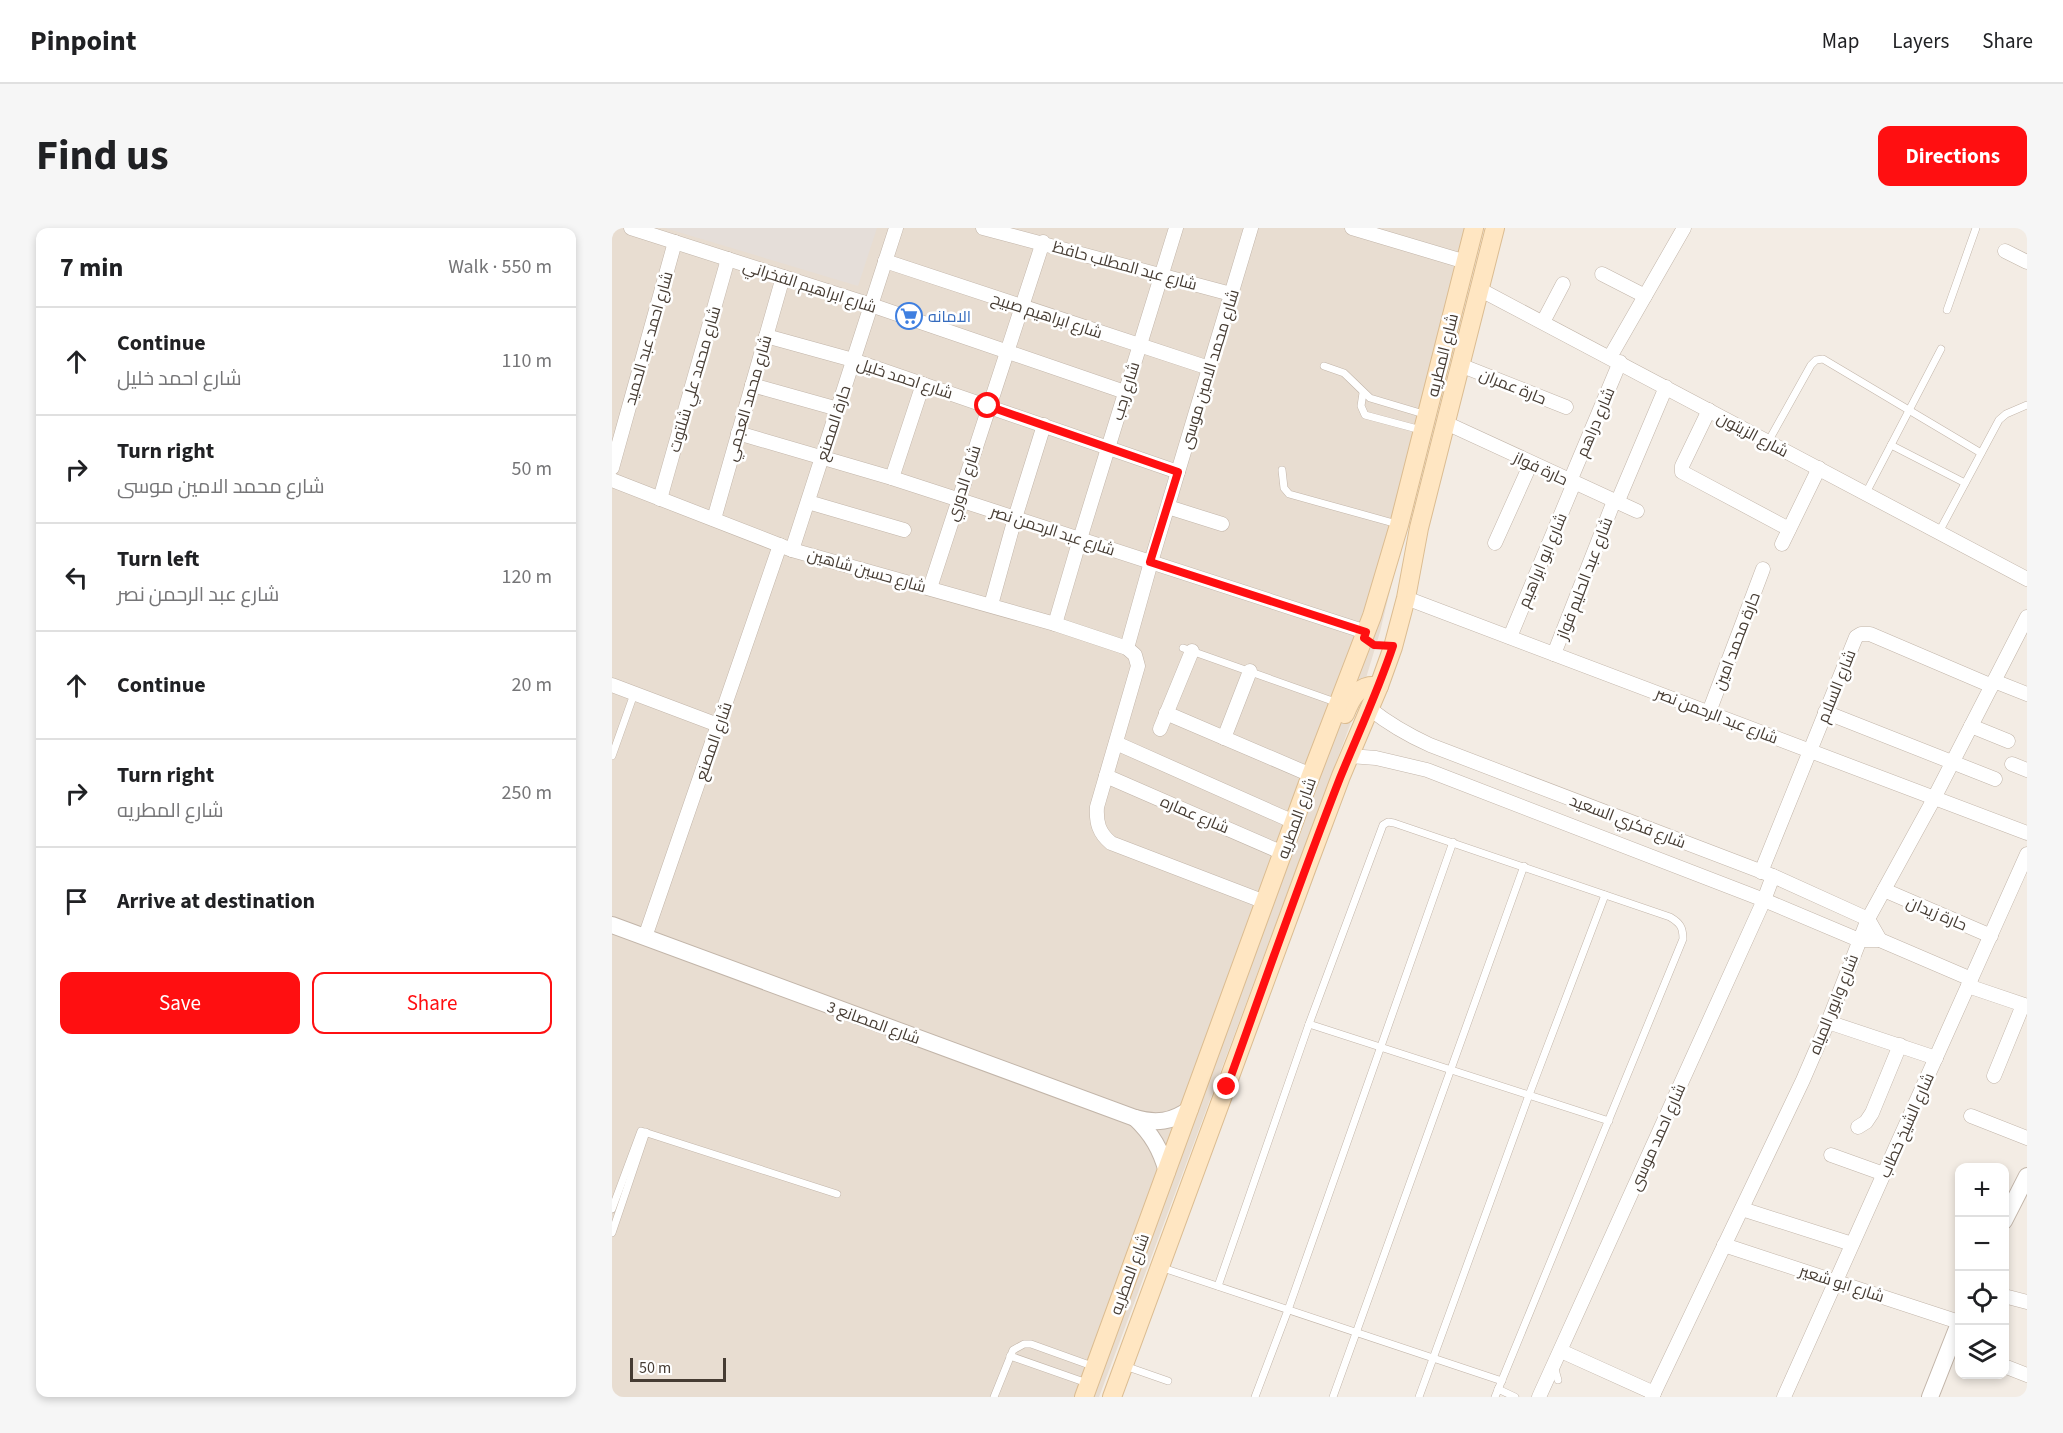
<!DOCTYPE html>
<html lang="en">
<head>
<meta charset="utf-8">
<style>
  body { margin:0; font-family:"Source Sans 3",Cairo,sans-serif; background:#f6f6f6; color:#202124 }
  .controls { position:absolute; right:18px; bottom:18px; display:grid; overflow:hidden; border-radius:12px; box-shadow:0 3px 9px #0003 }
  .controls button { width:54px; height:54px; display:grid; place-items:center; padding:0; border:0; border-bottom:2px solid #e0e0e0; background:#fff; color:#202124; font:30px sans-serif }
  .scale { position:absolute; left:18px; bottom:15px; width:96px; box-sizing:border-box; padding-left:6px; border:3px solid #463c33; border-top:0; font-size:16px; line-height:21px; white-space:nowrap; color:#463c33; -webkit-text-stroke:4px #fff; paint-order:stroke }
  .stop { position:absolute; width:18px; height:18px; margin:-14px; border:4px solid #ff0f11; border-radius:50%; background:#fff }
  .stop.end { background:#ff0f11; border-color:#fff; box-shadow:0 2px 6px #0008 }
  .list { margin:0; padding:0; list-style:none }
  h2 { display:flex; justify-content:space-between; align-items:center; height:78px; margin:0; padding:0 24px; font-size:26px }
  h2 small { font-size:20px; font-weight:400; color:#757577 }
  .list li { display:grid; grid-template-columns:39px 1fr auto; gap:18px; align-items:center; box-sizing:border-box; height:108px; padding:0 24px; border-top:2px solid #e0e0e0 }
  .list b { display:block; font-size:22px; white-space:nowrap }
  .list p { margin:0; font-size:20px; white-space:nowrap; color:#757577 }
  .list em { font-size:20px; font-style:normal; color:#757577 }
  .actions { display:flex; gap:12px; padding:18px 24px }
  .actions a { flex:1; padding:14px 0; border:2px solid #ff0f11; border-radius:12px; text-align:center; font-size:21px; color:#ff0f11 }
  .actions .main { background:#ff0f11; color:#fff }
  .icon { flex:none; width:33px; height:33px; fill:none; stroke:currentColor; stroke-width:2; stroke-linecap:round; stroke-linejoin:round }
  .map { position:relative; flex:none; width:1415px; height:1169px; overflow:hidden; border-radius:12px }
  header { display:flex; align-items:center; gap:36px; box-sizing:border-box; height:84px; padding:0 30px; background:#fff; border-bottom:2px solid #e0e0e0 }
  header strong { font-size:28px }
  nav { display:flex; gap:33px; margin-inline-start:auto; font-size:21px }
  .intro { display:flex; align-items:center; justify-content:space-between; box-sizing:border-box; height:144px; padding:0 36px }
  h1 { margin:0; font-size:42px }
  .button { padding:15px 27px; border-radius:12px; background:#ff0f11; color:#fff; font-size:21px; font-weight:700 }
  main { display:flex; gap:36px; padding:0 36px }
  aside { flex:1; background:#fff; border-radius:12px; box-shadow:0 3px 9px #0003 }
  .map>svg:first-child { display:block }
  .residential { fill:#e8ddd1 }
  .industrial { fill:#e5ded9 }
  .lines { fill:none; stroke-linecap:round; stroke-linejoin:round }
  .service-casing { stroke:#c2b5a9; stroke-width:8 }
  .minor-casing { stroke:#c2b5a9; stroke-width:15 }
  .tertiary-casing { stroke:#c2b5a9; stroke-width:18 }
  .secondary-casing { stroke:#dbbc91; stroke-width:20 }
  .service { stroke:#fff; stroke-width:7 }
  .minor { stroke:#fff; stroke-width:14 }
  .tertiary { stroke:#fff; stroke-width:16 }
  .secondary { stroke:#ffe6c2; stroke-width:18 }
  .route { stroke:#ff0f11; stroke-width:8 }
  .labels { text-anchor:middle; stroke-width:5; stroke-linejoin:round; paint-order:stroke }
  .street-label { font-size:16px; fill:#463c33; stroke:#fff }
  .shop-label { font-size:16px; fill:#366cbe; stroke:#fff; text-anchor:start }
</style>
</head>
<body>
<header>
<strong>Pinpoint</strong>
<nav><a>Map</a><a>Layers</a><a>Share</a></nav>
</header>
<div class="intro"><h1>Find us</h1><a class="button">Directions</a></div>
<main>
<aside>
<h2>7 min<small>Walk · 550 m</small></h2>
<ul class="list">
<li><svg class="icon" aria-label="ahead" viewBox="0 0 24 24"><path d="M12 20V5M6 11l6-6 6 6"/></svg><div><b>Continue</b><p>شارع احمد خليل</p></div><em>110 m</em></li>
<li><svg class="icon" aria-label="right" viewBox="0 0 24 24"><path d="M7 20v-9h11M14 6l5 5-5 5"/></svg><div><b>Turn right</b><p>شارع محمد الامين موسى</p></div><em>50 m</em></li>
<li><svg class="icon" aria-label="left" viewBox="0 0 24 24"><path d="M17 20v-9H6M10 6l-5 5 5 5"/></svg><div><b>Turn left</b><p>شارع عبد الرحمن نصر</p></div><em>120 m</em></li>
<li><svg class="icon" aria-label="ahead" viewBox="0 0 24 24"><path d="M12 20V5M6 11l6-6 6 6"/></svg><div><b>Continue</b></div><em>20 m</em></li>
<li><svg class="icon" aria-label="right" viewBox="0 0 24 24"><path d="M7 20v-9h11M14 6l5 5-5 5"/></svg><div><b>Turn right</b><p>شارع المطريه</p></div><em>250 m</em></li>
<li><svg class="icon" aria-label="arrive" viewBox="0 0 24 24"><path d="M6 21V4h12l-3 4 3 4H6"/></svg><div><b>Arrive at destination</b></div></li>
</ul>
<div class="actions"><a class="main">Save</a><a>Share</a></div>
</aside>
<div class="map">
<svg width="1415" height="1169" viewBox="0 0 1415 1169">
  <rect width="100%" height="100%" fill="#f3ece4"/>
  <path class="residential" d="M0,0H865L768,404L747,473L487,1169H0Z"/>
  <path class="industrial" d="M53,0H265L246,58Z"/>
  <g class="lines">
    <defs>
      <g id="service">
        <path d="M1335,82L1364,0"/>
        <path d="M712,138L732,145L758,170L815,187"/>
        <path d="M751,165L749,178L753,187L809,202"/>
        <path d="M1156,214L1199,137L1204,132L1211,131L1369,225"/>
        <path d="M1279,217L1353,255"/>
        <path d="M670,242L672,260L677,266L785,296"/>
        <path d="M1254,265L1329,121"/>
        <path d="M1327,304L1387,192L1394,186L1415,177"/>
        <path d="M571,420L726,475"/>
        <path d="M0,528L22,466"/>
        <path d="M697,796L997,893"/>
        <path d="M0,981L29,903L225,966"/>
        <path d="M0,1005L34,904"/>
        <path d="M548,1039L890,1153"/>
        <path d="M606,1058L697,796L771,597L776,594L782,595L1058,689C1068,695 1071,699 1071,711L883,1169"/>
        <path d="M398,1128L475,1155"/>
        <path d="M513,1138L556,1153"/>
        <path d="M942,1138L946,1152"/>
        <path d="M886,1161L903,1169"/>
        <path d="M382,1169L401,1122L412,1116H419L483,1139"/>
        <path d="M643,1169L676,1082L841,614"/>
        <path d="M721,1169L912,638"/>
        <path d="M807,1169L917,867L993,667"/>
      </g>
      <g id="minor">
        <path d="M19,0L259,77L513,164"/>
        <path d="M371,0L619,66"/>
        <path d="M740,0L854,34"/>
        <path d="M1393,23L1415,34"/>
        <path d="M273,33L597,140"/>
        <path d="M990,46L1033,68"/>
        <path d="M867,61L1415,351"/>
        <path d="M931,94L951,56"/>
        <path d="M154,108L241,132L566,244"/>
        <path d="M998,129L1072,0"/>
        <path d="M848,137L954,179"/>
        <path d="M140,157L226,181"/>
        <path d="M1097,182L1070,238V244L1177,301"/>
        <path d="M834,195L1025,283"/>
        <path d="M126,205L280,250L754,404"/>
        <path d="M0,240L63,14"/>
        <path d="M280,250L311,156"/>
        <path d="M0,252L180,322L443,396L515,420L523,427L526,438L485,579C484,595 487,605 499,615L653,674"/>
        <path d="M958,253L1008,134"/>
        <path d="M48,271L116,31"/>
        <path d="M196,274L292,302"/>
        <path d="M1005,275L1054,159"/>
        <path d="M556,279L610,296"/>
        <path d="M102,291L171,49"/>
        <path d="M883,315L919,235"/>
        <path d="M1170,316L1207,240"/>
        <path d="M180,322L284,0"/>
        <path d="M318,360L431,14"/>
        <path d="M794,370L1415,605"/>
        <path d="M379,377L403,290L432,197"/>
        <path d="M443,396L468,311L564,0"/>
        <path d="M898,409L962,255"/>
        <path d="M515,420L539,334L639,0"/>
        <path d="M942,426L1002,273"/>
        <path d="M1382,453L1415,466"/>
        <path d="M0,457L106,497"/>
        <path d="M758,481C777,496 796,507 818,517L1161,648L1256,691L1268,712"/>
        <path d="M1097,484L1151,341"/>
        <path d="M1213,484L1383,551"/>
        <path d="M554,485L699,547"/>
        <path d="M1359,498L1396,513"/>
        <path d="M548,501L580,423"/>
        <path d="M612,510L638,443"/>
        <path d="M504,515L682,594"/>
        <path d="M738,528L764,530L815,542L1152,672L1247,712H1268L1359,751"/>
        <path d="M1400,536L1415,542"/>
        <path d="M494,548L671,625"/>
        <path d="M1149,644L1244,409L1249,406H1258L1380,458"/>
        <path d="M1272,662L1379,708"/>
        <path d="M33,709L168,317"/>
        <path d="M1356,758L1415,778"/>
        <path d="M1216,794L1324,830"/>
        <path d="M1382,848L1411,777"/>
        <path d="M1359,888L1415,910"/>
        <path d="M1246,899L1254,894L1260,885L1288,817"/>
        <path d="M1219,927L1272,946"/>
        <path d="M1130,981L1240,1016"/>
        <path d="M1112,1017L1347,1094"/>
        <path d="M1392,1068L1415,1074"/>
        <path d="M949,1123L1042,1165"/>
        <path d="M1392,1138L1415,1147"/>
        <path d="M927,1169L1152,672L1161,648"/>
        <path d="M1040,1169L1191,852L1216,794L1256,691L1318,578L1415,389"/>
        <path d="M1172,1169L1415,626"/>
      </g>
      <g id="tertiary">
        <path d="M0,697L523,890C544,896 560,894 578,881"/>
        <path d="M523,890C540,906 549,922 555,944"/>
        <path d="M1392,993L1415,948"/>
        <path d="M1318,1169L1348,1093"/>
      </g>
      <g id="secondary">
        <path d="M733,486C740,468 747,456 767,458"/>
        <path d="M472,1169L699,547L760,388L787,297L862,0"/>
        <path d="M500,1169L695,639L729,548L767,458L781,419L794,370L807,300L883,0"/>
      </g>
    </defs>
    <use href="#service" class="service-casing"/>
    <use href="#minor" class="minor-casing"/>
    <use href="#tertiary" class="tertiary-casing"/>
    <use href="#secondary" class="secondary-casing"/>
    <use href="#service" class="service"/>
    <use href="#minor" class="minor"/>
    <use href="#tertiary" class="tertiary"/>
    <use href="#secondary" class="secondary"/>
  </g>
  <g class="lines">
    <path class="route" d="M376,178L566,244L538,334L754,404L752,410L762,417L781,418C766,463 746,506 728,550C688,652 652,756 615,859"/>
  </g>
  <defs>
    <symbol id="supermarket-ring" viewBox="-11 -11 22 22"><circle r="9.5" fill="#fff" stroke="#3f7fe0" stroke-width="1.5"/><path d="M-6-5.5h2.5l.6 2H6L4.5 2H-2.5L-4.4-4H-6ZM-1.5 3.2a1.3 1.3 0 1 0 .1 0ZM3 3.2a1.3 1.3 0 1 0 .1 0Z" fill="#3f7fe0"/></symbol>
  </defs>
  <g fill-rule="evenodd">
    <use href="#supermarket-ring" x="282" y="73" width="30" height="30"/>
  </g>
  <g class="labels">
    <g class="street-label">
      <text transform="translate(513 37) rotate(15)" y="6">شارع عبد المطلب حافظ</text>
      <text transform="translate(198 58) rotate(18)" y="6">شارع ابراهيم الفخراني</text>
      <text transform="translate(435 87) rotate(18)" y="6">شارع ابراهيم صبيح</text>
      <text transform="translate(36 110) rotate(-74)" y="6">شارع احمد عبد الحميد</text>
      <text transform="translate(830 127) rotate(-76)" y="6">شارع المطريه</text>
      <text transform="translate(597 141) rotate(-73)" y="6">شارع محمد الامين موسى</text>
      <text transform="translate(293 150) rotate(18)" y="6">شارع احمد خليل</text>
      <text transform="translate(82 151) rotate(-74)" y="6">شارع محمد علي شلتوت</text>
      <text transform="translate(901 158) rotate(22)" y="6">حارة عمران</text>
      <text transform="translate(513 163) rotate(-73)" y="6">شارع رجب</text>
      <text transform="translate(136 170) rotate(-74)" y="6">شارع محمد العجمي</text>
      <text transform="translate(983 194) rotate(-67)" y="6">شارع دراهم</text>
      <text transform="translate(221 195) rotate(-72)" y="6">حارة المصنع</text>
      <text transform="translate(1141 206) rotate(28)" y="6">شارع الزيتون</text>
      <text transform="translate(929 240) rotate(25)" y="6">حارة فواز</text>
      <text transform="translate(351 255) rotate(-72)" y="6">شارع الدوري</text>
      <text transform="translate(441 302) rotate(18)" y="6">شارع عبد الرحمن نصر</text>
      <text transform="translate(930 332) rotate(-67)" y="6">شارع ابو ابراهيم</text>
      <text transform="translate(255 342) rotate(16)" y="6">شارع حسين شاهين</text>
      <text transform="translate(972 350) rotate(-69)" y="6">شارع عبد الحليم فواز</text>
      <text transform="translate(1124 413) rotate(-69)" y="6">حارة محمد امين</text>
      <text transform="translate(1224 458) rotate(-68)" y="6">شارع السلام</text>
      <text transform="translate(1105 487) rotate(21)" y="6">شارع عبد الرحمن نصر</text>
      <text transform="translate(101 513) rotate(-71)" y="6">شارع المصنع</text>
      <text transform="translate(583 586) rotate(23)" y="6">شارع عماره</text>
      <text transform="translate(684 590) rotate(-70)" y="6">شارع المطريه</text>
      <text transform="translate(1016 593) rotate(21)" y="6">شارع فكري السعيد</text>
      <text transform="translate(1325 685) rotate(23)" y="6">حارة زيدان</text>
      <text transform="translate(1221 776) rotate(-68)" y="6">شارع وابور المياه</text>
      <text transform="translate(262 794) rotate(20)" y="6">شارع المصانع 3</text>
      <text transform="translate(1294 897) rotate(-66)" y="6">شارع الشيخ خطاب</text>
      <text transform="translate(1045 909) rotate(-66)" y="6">شارع احمد موسى</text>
      <text transform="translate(517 1046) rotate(-70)" y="6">شارع المطريه</text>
      <text transform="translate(1230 1055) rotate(18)" y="6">شارع ابو شعير</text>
    </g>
    <g class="shop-label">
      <text x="316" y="94">الامانه</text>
    </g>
  </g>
</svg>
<div class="controls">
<button>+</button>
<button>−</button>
<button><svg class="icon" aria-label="locate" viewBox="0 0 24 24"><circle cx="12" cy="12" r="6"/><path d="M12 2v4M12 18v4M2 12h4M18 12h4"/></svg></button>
<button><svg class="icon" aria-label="layers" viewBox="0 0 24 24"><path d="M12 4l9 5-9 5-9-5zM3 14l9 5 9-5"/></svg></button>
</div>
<div class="scale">50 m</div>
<div class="stop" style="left:376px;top:178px"></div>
<div class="stop end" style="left:615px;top:859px"></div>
</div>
</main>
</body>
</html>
